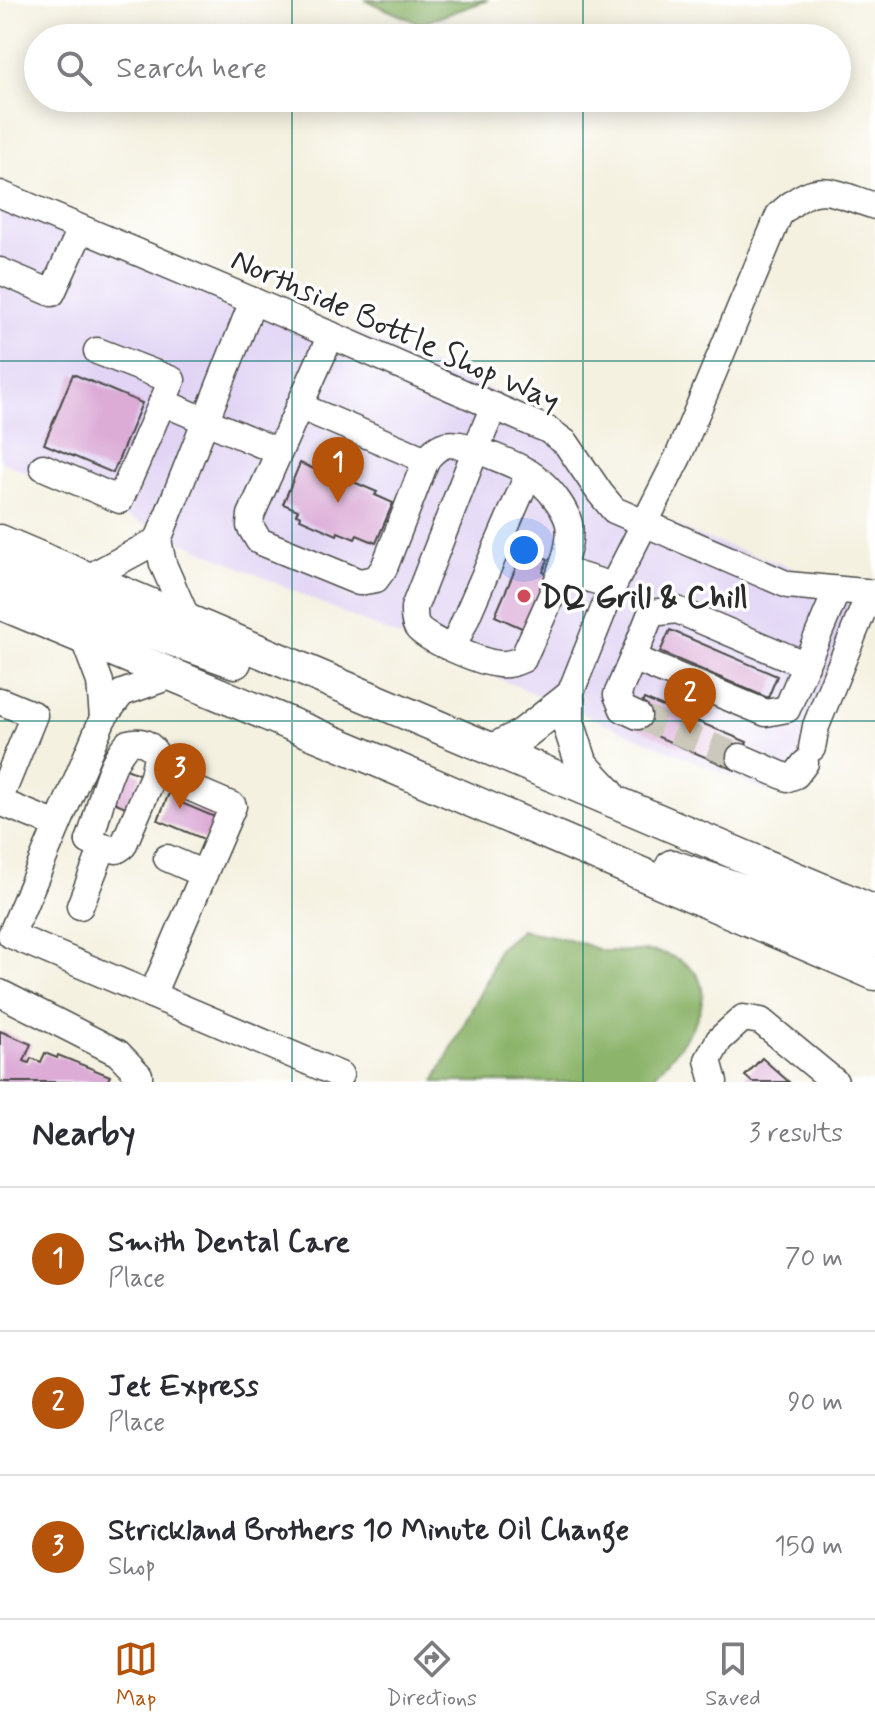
<!DOCTYPE html>
<html lang="en">
<head>
<meta charset="utf-8">
<style>
  body { margin:0; font-family:Mynerve,sans-serif; background:#f2f2f3; color:#2b2b33 }
  .you { position:absolute; left:524px; top:550px; width:28px; height:28px; margin:-20px; border:6px solid #fff; border-radius:50%; background:#1a73e8; box-shadow:0 0 0 12px #1a73e833 }
  .badge { display:grid; place-items:center; width:52px; height:52px; border-radius:50%; background:#b45309; color:#fff; font-size:26px; font-weight:700 }
  .pin { position:absolute; translate:-50% -66px; filter:drop-shadow(0 2px 4px #0008) }
  .pin::after { content:''; position:absolute; top:42px; width:28px; height:24px; background:inherit; clip-path:polygon(0 0,100% 0,50% 100%) }
  .list { margin:0; padding:0; list-style:none }
  h2 { display:flex; justify-content:space-between; align-items:center; height:104px; margin:0; padding:0 32px; font-size:34px }
  h2 small { font-size:26px; font-weight:400; color:#7c7c81 }
  .list li { display:grid; grid-template-columns:52px 1fr auto; gap:24px; align-items:center; box-sizing:border-box; height:144px; padding:0 32px; border-top:2px solid #e1e1e2 }
  .list b { display:block; font-size:30px; white-space:nowrap }
  .list p { margin:0; font-size:26px; white-space:nowrap; color:#7c7c81 }
  .list em { font-size:26px; font-style:normal; color:#7c7c81 }
  .icon { flex:none; width:44px; height:44px; fill:none; stroke:currentColor; stroke-width:2; stroke-linecap:round; stroke-linejoin:round }
  .map { position:relative; flex:none; width:875px; height:1082px; overflow:hidden }
  .search { position:absolute; background:#fff; box-shadow:0 4px 20px #0003; left:24px; right:24px; top:24px; height:88px; display:flex; align-items:center; gap:20px; box-sizing:border-box; padding:0 28px; border-radius:44px; color:#7c7c81; font-size:30px }
  .sheet { height:536px; background:#fff }
  nav { display:flex; justify-content:space-around; align-items:center; box-sizing:border-box; height:112px; border-top:2px solid #e1e1e2; background:#fff; font-size:22px; color:#7c7c81 }
  nav a { display:grid; justify-items:center; gap:4px }
  nav .on { color:#b45309 }
  .map>svg:first-child { display:block }
  .built { fill:#e1d4f4 }
  .forest { fill:#8cb46a; stroke:#5c704a; stroke-width:2 }
  .building { fill:#dcacd7 }
  .lines { fill:none; stroke-linecap:round; stroke-linejoin:round }
  .minor-tunnel { stroke:#ccc9bc; stroke-width:26; stroke-dasharray:26 13; stroke-linecap:butt }
  .minor-casing { stroke:#494946; stroke-width:29 }
  .major-casing { stroke:#494946; stroke-width:35 }
  .minor { stroke:#fff; stroke-width:26 }
  .major { stroke:#fff; stroke-width:32 }
  .grid { fill:none; stroke:#0f766e; stroke-width:2; stroke-opacity:0.55 }
  .poi-dot { fill:#d1495b; stroke:#fff; stroke-width:3 }
  .labels { text-anchor:middle; stroke-width:7; stroke-linejoin:round; paint-order:stroke }
  .street-label { font-size:32px; fill:#2b2b2b; stroke:#fff }
  .poi-label { font-size:32px; font-weight:bold; fill:#2b2b2b; stroke:#fff; text-anchor:start }
</style>
</head>
<body>
<div class="map">
<svg width="875" height="1082" viewBox="0 0 875 1082">
  <rect width="100%" height="100%" fill="#fff"/>
  <filter id="ink" filterUnits="userSpaceOnUse"><feTurbulence type="fractalNoise" baseFrequency=".0125" numOctaves="2"/><feDisplacementMap in="SourceGraphic" scale="16" xChannelSelector="R" yChannelSelector="G"/><feConvolveMatrix kernelMatrix="1 2 1 2 8 2 1 2 1" color-interpolation-filters="sRGB"/></filter>
  <filter id="wash" filterUnits="userSpaceOnUse"><feTurbulence type="fractalNoise" baseFrequency=".006" numOctaves="4" result="noise"/><feDisplacementMap in="SourceGraphic" scale="32" xChannelSelector="R" yChannelSelector="G"/><feGaussianBlur stdDeviation="1.8" result="paint"/><feColorMatrix in="noise" values="0 0 0 0 0 0 0 0 0 0 0 0 0 0 0 0 0 1.4 0 .05"/><feComposite in="paint" operator="in"/></filter>
  <g filter="url(#wash)">
    <rect width="100%" height="100%" fill="#f4f1e0"/>
    <path class="built" d="M0,182L569,423L618,492L693,534L834,582L871,584L800,787L768,792L348,615L0,461Z"/>
    <g class="forest">
      <path d="M365,0H488L420,24Z"/>
      <path d="M521,930C539,934 558,936 575,941C585,944 594,949 604,951C624,953 646,948 665,954C742,980 682,1048 648,1082H434L489,976L498,949Z"/>
    </g>
    <g id="blocks">
      <g class="building">
        <path d="M73,374L142,403L113,473L44,444Z"/>
        <path d="M300,463L319,471L321,468L377,492L375,495L393,503L376,543L357,535L355,539L338,532L337,535L300,519L301,516L296,514L298,510L283,504Z"/>
        <path d="M524,549L548,559L543,572L552,576L524,629L495,616Z"/>
        <path d="M670,630L777,676L768,698L660,652Z"/>
        <path d="M644,699L747,742L735,770L633,726Z"/>
        <path d="M124,768L141,775L128,808L111,801Z"/>
        <path d="M169,793L180,798L179,802L215,817L206,840L158,820Z"/>
        <path d="M0,1031L31,1044L24,1061L29,1063L31,1058L41,1062L45,1053L57,1058L58,1055L110,1076L107,1082H0Z"/>
        <path d="M762,1058L789,1082H752L745,1076Z"/>
      </g>
    </g>
  </g>
  <g filter="url(#ink)">
    <use href="#blocks" fill-opacity="0" stroke="#494946" stroke-width="2"/>
    <g class="lines">
      <path class="minor-tunnel" d="M638,716L740,757"/>
      <defs>
        <g id="minor">
          <path d="M0,194L253,301L548,430L566,443L600,493L614,510L788,585L875,593"/>
          <path d="M0,271L52,293L81,229"/>
          <path d="M162,402L279,452"/>
          <path d="M299,406L426,460L384,568L376,579L359,582L259,541L250,526L251,515L331,335"/>
          <path d="M476,449C497,459 525,466 542,483C552,492 566,510 569,524C575,557 536,627 523,659C514,663 508,665 499,664C483,663 426,640 417,627C414,622 414,615 414,608Z"/>
          <path d="M426,460C442,439 453,443 476,449L494,406"/>
          <path d="M43,467L120,500L172,380L97,351"/>
          <path d="M158,540L253,301"/>
          <path d="M561,570L613,586"/>
          <path d="M88,578L158,540L163,564L187,619"/>
          <path d="M83,637L100,682L103,718"/>
          <path d="M453,648L529,473"/>
          <path d="M633,658L617,695L623,709L638,716"/>
          <path d="M806,665L677,610L651,613L633,658L766,713L787,709L837,590"/>
          <path d="M173,675L122,693L103,718L11,935L340,1075"/>
          <path d="M568,699L613,586L678,457L779,215C817,178 830,192 875,206"/>
          <path d="M0,701L34,715L0,798"/>
          <path d="M812,748L816,726L869,595"/>
          <path d="M740,757L788,778L796,775L805,763"/>
          <path d="M0,802L57,825"/>
          <path d="M89,841C100,812 106,765 128,743C142,739 151,744 157,756L153,776L123,846L117,850L103,847"/>
          <path d="M167,858L204,874"/>
          <path d="M80,906L103,847L89,841"/>
          <path d="M0,993L118,1053L139,1075V1082"/>
          <path d="M152,995L233,806L191,788"/>
          <path d="M714,1082L708,1060L719,1040L743,1018L761,1021L835,1082"/>
        </g>
        <g id="major">
          <path d="M0,541L875,912"/>
          <path d="M0,574L64,601L235,662"/>
          <path d="M0,603L360,753L875,974"/>
          <path d="M568,699V722L582,765L608,793"/>
          <path d="M495,749L522,735L568,699"/>
          <path d="M672,866L768,899L875,941"/>
        </g>
      </defs>
      <use href="#minor" class="minor-casing"/>
      <use href="#major" class="major-casing"/>
      <use href="#minor" class="minor"/>
      <use href="#major" class="major"/>
    </g>
  </g>
  <path class="grid" d="M292,0V38M583,0V38M292,98V1082M583,98V1082M0,361H875M0,721H875"/>
  <circle class="poi-dot" cx="524" cy="596" r="8"/>
  <g class="labels">
    <g class="street-label">
      <text transform="translate(396 329) rotate(24)" y="11">Northside Bottle Shop Way</text>
    </g>
    <g class="poi-label">
      <text x="540" y="607">DQ Grill &amp; Chill</text>
    </g>
  </g>
</svg>
<div class="you"></div>
<div class="pin badge" style="left:338px;top:503px">1</div>
<div class="pin badge" style="left:690px;top:734px">2</div>
<div class="pin badge" style="left:180px;top:809px">3</div>
<div class="search"><svg class="icon" aria-label="search" viewBox="0 0 24 24"><circle cx="10" cy="10" r="6"/><path d="M15 15l6 6"/></svg>Search here</div>
</div>
<section class="sheet">
<h2>Nearby<small>3 results</small></h2>
<ul class="list">
<li><span class="badge">1</span><div><b>Smith Dental Care</b><p>Place</p></div><em>70 m</em></li>
<li><span class="badge">2</span><div><b>Jet Express</b><p>Place</p></div><em>90 m</em></li>
<li><span class="badge">3</span><div><b>Strickland Brothers 10 Minute Oil Change</b><p>Shop</p></div><em>150 m</em></li>
</ul>
</section>
<nav>
<a class="on"><svg class="icon" aria-label="map" viewBox="0 0 24 24"><path d="M3 6l6-2 6 2 6-2v14l-6 2-6-2-6 2zM9 4v14M15 6v14"/></svg>Map</a>
<a><svg class="icon" aria-label="directions" viewBox="0 0 24 24"><path d="M12 3l9 9-9 9-9-9zM9 14v-3h6M13 9l2 2-2 2"/></svg>Directions</a>
<a><svg class="icon" aria-label="saved" viewBox="0 0 24 24"><path d="M7 4h10v16l-5-4-5 4z"/></svg>Saved</a>
</nav>
</body>
</html>
